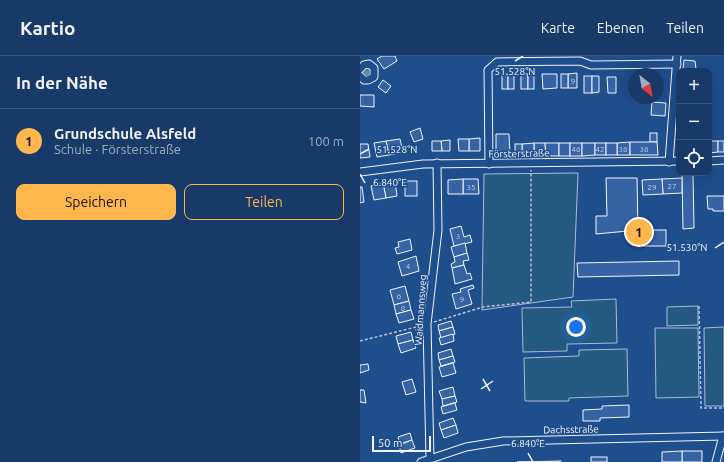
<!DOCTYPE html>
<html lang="de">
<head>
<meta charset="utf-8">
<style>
  body { margin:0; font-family:Ubuntu,sans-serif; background:#244571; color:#f1f3f6 }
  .controls { position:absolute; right:12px; top:12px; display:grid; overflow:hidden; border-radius:8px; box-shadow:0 4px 16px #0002 }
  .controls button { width:36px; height:36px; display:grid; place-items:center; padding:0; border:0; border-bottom:1px solid #36547d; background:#173a69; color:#f1f3f6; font:20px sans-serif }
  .compass { position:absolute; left:268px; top:12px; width:36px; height:36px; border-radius:50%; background:#173a69; box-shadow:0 4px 16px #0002; rotate:149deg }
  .scale { position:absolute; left:12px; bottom:10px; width:59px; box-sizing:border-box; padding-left:4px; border:2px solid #f2f6ff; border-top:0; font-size:11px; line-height:14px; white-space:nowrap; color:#f2f6ff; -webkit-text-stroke:3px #1f4e8c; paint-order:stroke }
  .you { position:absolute; left:216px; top:271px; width:14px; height:14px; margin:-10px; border:3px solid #fff; border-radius:50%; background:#1a73e8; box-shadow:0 0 0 6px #1a73e833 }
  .badge { display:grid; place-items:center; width:26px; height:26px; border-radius:50%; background:#ffb74d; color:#111; font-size:13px; font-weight:700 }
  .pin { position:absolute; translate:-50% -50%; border:2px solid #fff; box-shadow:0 1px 4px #0006 }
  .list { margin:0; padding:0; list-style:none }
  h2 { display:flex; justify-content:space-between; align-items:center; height:52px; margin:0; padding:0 16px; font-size:17px }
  h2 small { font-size:13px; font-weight:400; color:#9eadc0 }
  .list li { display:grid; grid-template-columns:26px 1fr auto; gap:12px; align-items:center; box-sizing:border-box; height:64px; padding:0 16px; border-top:1px solid #36547d }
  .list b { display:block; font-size:15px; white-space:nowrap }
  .list p { margin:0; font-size:13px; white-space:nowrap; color:#9eadc0 }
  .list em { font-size:13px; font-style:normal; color:#9eadc0 }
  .actions { display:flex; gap:8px; padding:12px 16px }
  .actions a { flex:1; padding:9px 0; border:1px solid #ffb74d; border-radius:8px; text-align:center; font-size:14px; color:#ffb74d }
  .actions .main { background:#ffb74d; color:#111 }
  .icon { flex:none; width:22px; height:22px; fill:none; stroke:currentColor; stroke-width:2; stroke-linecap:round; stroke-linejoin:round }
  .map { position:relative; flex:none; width:364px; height:406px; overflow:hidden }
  header { display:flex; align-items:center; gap:24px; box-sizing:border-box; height:56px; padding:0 20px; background:#173a69; border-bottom:1px solid #36547d }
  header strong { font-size:19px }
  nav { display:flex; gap:22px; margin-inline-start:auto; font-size:14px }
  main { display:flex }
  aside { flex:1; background:#173a69 }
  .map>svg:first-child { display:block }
  .green { fill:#245a82; stroke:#a8bbd7 }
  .building { fill:#3563a3; stroke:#f2f6ff }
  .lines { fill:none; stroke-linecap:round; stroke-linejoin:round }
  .street-casing { stroke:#f2f6ff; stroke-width:9 }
  .path { stroke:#b3c4dc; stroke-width:1.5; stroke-dasharray:3 2; stroke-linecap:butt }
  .street { stroke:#1f4e8c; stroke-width:7 }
  .tree { fill:#61919a }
  .ticks { fill:none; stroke:#f2f6ff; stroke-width:1.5 }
  .labels { text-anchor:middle; stroke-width:3; stroke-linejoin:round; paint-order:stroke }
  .number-label { font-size:8px; fill:#c3d1e8 }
  .street-label { font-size:10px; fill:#f2f6ff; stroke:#1f4e8c }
  .ticks-label { font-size:10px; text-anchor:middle; fill:#f2f6ff; stroke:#1f4e8c; stroke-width:3; stroke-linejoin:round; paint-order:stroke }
</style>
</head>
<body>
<header>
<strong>Kartio</strong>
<nav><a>Karte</a><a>Ebenen</a><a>Teilen</a></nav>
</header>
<main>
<aside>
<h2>In der Nähe<small></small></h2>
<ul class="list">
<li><span class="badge">1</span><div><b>Grundschule Alsfeld</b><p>Schule · Försterstraße</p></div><em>100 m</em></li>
</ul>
<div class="actions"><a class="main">Speichern</a><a>Teilen</a></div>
</aside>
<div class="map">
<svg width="364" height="406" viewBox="0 0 364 406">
  <rect width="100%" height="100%" fill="#1f4e8c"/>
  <g class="green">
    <path d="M218,117L213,241L122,254L124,118Z"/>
    <path d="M256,243L257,287L207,288V295L163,296L162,252L212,251L211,245Z"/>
    <path d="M338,250V269L307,270V251Z"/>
    <path d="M364,271V350H345L344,272Z"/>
    <path d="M338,272L339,341L296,342L295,272Z"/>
    <path d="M267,293L268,340L209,342V345H165L164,302L219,300V294Z"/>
  </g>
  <g class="building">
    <path d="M22,0H35L37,5L24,13L17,3Z"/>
    <path d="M324,4L335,5L336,13H323Z"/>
    <path d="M217,17V32H208V18Z"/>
    <rect x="142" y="18" width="6" height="15"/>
    <rect x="148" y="18" width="6" height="15"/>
    <rect x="161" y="18" width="7" height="15"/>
    <rect x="168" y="18" width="6" height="15"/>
    <path d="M182,18H197V32L183,33Z"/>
    <rect x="201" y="18" width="7" height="14"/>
    <rect x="224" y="20" width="8" height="17"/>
    <path d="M232,20H239V36L232,37Z"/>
    <path d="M247,21H256V37H248Z"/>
    <path d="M23,24L31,30L26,37L18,31Z"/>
    <path d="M0,39H14V51L0,50Z"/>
    <path d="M292,46L306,47L305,60L291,59Z"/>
    <path d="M60,72L63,83L54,86L50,76Z"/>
    <rect x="290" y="77" width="7" height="9"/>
    <path d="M136,78H149L150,99L136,100Z"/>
    <path d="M120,82V95H109V83Z"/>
    <path d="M40,83L43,96L29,99L26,85Z"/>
    <path d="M98,83H109V95H99Z"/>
    <path d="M90,84V95H82L81,85Z"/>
    <path d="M26,85L29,99L17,101L14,87Z"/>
    <path d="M72,85H81L82,95H72Z"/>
    <path d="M349,85H358V96L349,97Z"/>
    <rect x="358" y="85" width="6" height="11"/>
    <path d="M270,86V99H257V87Z"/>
    <path d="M270,86H297L298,99H270Z"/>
    <path d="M174,87H185L186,100H174Z"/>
    <path d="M174,87V100H162V88Z"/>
    <path d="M185,87H199V100H186Z"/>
    <rect x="199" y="87" width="11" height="13"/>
    <rect x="210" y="87" width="12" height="13"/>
    <path d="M222,87H235V99L222,100Z"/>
    <rect x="235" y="87" width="11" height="12"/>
    <rect x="246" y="87" width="11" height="12"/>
    <path d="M0,88H8L10,101L0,102Z"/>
    <rect x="155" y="88" width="7" height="12"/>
    <path d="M322,119H333L334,172L323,173Z"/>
    <path d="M246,122H277L278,174L236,178V160H247Z"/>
    <path d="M322,122V137L303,138L302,123Z"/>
    <path d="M103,123H118L119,138H103Z"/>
    <path d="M103,123V138H88V124Z"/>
    <path d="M302,123L303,138L283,139L282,124Z"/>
    <path d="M35,125L37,140L26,142L23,127Z"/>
    <rect x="45" y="125" width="12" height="15"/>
    <path d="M23,127L26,142L14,144L11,130Z"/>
    <path d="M0,131H2L4,146L0,147Z"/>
    <path d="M347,140H364V155H353V153H348Z"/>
    <path d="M101,170L104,181L110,179L112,186L94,190L90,173Z"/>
    <rect x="283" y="174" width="23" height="16"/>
    <path d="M50,183L52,194L37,198L35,192L39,191L38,186Z"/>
    <path d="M105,187L107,197L94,201L91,191Z"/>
    <path d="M107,197L109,204L103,205L104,209L92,212L91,208L95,206L94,201Z"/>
    <path d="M56,200L59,215L42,220L38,206Z"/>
    <path d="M319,205V219L218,221L217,207Z"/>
    <path d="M104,209L107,218L110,217L112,223L95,228L92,212Z"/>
    <path d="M113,229L114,232L108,234L112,248L96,253L92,238L101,236L100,233Z"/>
    <path d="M45,230L49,245L34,249L30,234Z"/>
    <path d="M49,245L51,254L36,258L34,249Z"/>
    <path d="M51,254L54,263L39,267L36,258Z"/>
    <path d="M91,265L93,271L79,275L78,269Z"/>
    <path d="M93,271L95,278L81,282L79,275Z"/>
    <path d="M51,276L53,284L38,288L36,280Z"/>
    <path d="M93,278L94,285L81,289L79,282Z"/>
    <path d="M53,284L56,292L41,297L38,288Z"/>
    <path d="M91,293L93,300L79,304L78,297Z"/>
    <path d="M93,300L95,306L81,310L79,304Z"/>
    <path d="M93,307L96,317L82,321L79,311Z"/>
    <path d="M8,308L9,314L0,317V309Z"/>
    <path d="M52,323L56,336L46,339L42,326Z"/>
    <path d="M93,331L95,340L82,343L79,335Z"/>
    <path d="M0,334H4L6,347L0,346Z"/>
    <path d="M95,340L97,346L83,350L82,343Z"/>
    <path d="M95,347L97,354L83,358L81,351Z"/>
    <path d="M269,349V361L240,362V365H223V354L242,353V350Z"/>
    <path d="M93,362L96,369L81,374L79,367Z"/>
    <path d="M96,369L98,377L84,382L81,374Z"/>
    <path d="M50,377L52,384L40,388L38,381Z"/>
    <path d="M52,384L55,392L41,397L39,389Z"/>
    <rect x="322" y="395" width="20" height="11"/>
    <path d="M322,395V406H302V396Z"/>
    <rect x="231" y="401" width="16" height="5"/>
    <path d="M201,405V406H157Z"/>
  </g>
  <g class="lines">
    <defs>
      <g id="street">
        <path d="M0,13L4,9L9,8L14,12V21L8,24H4L0,20"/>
        <path d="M349,105L364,104"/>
        <path d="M309,106L317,0"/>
        <path d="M129,108L128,14L137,6L220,5L231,9L317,8"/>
        <path d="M0,116L63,108L319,105"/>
        <path d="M70,403L67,268L78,174L77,107"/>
        <path d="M61,406L106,391L143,385L364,380"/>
        <path d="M356,406L363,380"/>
      </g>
    </defs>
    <use href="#street" class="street-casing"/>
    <g class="path">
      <path d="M339,250L341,352H364"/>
      <path d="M74,266L123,251L171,246V114"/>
      <path d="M0,285L60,270"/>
    </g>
    <use href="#street" class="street"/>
  </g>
  <circle class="tree" cx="7" cy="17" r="3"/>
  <path class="ticks" d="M155,5L163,0M0,98L9,93M0,118L5,127M355,192L364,186M123,323L130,335M121,333L133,325M168,397L173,406"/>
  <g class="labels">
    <g class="number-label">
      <text x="213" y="28">9</text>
      <text x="216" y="96">46</text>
      <text x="240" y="96">42</text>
      <text x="263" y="96">38</text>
      <text x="284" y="96">36</text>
      <text x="312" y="133">27</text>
      <text x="111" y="134">35</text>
      <text x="292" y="134">29</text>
      <text x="98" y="183">3</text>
      <text x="48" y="213">4</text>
      <text x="39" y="243">6</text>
      <text x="102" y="246">9</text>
      <text x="43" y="255">8</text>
    </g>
    <g class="street-label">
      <text transform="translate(159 97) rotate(-1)" y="4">Försterstraße</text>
      <text transform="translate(60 254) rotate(-86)" y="4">Waidmannsweg</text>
      <text transform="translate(211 373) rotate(-1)" y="4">Dachsstraße</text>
    </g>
  </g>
  <g class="ticks-label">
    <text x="155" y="19">51.528°N</text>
    <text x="37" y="97">51.528°N</text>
    <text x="30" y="130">6.840°E</text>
    <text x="327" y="195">51.530°N</text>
    <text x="168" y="391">6.840°E</text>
  </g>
</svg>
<div class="controls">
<button>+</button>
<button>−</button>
<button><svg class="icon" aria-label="locate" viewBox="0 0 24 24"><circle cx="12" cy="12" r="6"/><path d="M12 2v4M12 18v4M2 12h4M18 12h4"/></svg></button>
</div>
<svg class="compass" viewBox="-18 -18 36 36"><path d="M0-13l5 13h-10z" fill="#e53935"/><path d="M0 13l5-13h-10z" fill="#9eadc0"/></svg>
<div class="scale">50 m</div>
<div class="you"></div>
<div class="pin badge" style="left:279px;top:176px">1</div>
</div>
</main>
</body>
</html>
